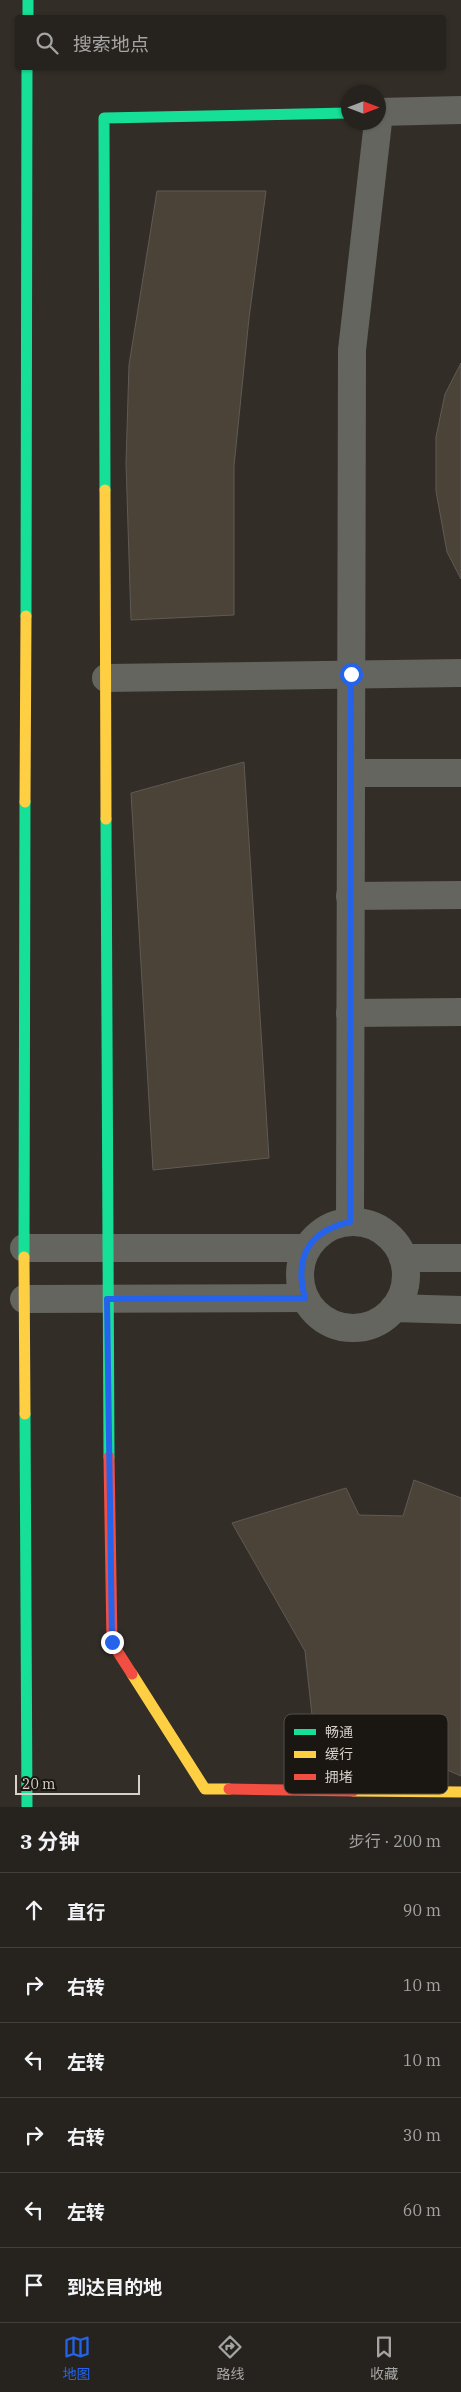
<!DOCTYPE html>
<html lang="zh">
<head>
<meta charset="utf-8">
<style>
  body { margin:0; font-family:"IBM Plex Serif","Noto Sans SC",serif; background:#2e2a26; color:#f1f3f6 }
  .compass { position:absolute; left:341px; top:85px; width:45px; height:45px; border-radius:50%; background:#26221d; box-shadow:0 1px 4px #0004; rotate:90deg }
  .scale { position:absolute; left:15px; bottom:12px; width:125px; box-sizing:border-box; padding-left:5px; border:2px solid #d7d1ca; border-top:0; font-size:14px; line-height:18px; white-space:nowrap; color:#d7d1ca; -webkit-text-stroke:4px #1a1712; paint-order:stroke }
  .stop { position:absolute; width:15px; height:15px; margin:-11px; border:4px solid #2563eb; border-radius:50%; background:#fff }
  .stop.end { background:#2563eb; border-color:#fff; box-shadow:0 1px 5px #0008 }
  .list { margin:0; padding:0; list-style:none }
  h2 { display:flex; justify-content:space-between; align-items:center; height:65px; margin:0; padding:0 20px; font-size:21px }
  h2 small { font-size:16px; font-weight:400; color:#a4a4a4 }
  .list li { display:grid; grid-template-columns:32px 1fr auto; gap:15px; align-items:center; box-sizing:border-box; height:75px; padding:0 20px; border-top:1px solid #423f3b }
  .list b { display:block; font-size:19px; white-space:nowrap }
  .list em { font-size:16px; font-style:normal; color:#a4a4a4 }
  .icon { flex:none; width:28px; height:28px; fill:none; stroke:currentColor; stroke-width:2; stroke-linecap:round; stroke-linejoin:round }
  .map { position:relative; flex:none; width:461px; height:1807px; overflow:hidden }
  .search { position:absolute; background:#26221d; box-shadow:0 1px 4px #0004; left:15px; right:15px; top:15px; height:55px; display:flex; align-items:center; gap:12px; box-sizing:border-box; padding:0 18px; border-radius:5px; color:#a4a4a4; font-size:19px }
  .sheet { height:515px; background:#26221d }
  nav { display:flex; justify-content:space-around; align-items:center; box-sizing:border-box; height:70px; border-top:1px solid #423f3b; background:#26221d; font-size:14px; color:#a4a4a4 }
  nav a { display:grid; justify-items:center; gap:2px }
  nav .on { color:#2563eb }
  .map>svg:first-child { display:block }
  .building { fill:#4b4338; stroke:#5f5a55 }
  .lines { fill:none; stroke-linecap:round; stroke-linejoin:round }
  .street { stroke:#64655e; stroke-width:28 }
  .fast { stroke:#16e098; stroke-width:11 }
  .slow { stroke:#ffcf43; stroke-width:11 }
  .jam { stroke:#f24e42; stroke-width:11 }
  .route { stroke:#2563eb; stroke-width:6 }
  .key { fill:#1a1712; stroke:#534f49; stroke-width:1 }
  .key-label { font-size:14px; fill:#d7d1ca }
</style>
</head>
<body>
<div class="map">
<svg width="461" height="1807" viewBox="0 0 461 1807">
  <rect width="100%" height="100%" fill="#322d27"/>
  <g class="building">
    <path d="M157,191H266L249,318L234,466V615L131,620L126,463L129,365Z"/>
    <path d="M461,363V579L447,552L436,491V437L445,394Z"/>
    <path d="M244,762L269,1158L153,1170L131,793Z"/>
    <path d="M414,1480L461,1498V1776L397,1748L319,1779L305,1651L232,1523L346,1488L359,1515L403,1516Z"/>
  </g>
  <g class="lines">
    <g class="street">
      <path d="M378,112L461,110"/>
      <path d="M106,678L461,673"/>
      <path d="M351,773H461"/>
      <path d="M350,896L461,895"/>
      <path d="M350,1013L461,1012"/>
      <path d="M350,1222L352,350L378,122"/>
      <circle cx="353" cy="1275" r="53"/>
      <path d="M24,1248H307"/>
      <path d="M403,1258H461"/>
      <path d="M24,1299L305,1298"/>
      <path d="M394,1308L461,1310"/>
    </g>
    <g class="fast">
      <path d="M28,0V18"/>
      <path d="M105,490L104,118L348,113"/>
      <path d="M26,616L27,68"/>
      <path d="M106,819L109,1457"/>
      <path d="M24,1257L25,802"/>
      <path d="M25,1414L27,1807"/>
    </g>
    <g class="slow">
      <path d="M105,490L106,819"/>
      <path d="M25,802L26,616"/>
      <path d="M24,1257L25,1414"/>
      <path d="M132,1674L205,1789H229"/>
      <path d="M353,1791L461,1792"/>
    </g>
    <g class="jam">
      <path d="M109,1457L112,1643L132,1674"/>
      <path d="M229,1789L353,1791"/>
    </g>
  </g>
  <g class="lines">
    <path class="route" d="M112,1642L107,1299L305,1298C294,1258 308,1231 350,1222L351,674"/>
  </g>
  <rect x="284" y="1714" width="164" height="80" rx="8" class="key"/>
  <rect x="294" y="1729" width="22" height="6" fill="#16e098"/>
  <rect x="294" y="1751" width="22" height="7" fill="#ffcf43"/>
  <rect x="294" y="1774" width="22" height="6" fill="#f24e42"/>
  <g class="key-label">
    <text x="325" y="1737">畅通</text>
    <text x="325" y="1759">缓行</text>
    <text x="325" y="1782">拥堵</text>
  </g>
</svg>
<svg class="compass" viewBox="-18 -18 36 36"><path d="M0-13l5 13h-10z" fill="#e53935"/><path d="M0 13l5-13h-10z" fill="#a4a4a4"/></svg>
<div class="scale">20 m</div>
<div class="stop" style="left:351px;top:674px"></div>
<div class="stop end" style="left:112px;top:1642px"></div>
<div class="search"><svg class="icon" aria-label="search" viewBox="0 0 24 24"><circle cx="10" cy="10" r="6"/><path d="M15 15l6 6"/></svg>搜索地点</div>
</div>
<section class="sheet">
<h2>3 分钟<small>步行 · 200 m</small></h2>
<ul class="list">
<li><svg class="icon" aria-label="ahead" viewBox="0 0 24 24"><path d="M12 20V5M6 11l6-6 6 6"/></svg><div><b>直行</b></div><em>90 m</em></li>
<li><svg class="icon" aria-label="right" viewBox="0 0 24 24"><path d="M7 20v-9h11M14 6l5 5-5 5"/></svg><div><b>右转</b></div><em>10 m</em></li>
<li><svg class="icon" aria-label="left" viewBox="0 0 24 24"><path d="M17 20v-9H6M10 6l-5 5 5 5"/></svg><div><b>左转</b></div><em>10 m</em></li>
<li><svg class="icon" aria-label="right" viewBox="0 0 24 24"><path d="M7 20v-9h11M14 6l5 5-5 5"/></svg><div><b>右转</b></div><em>30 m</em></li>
<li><svg class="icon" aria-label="left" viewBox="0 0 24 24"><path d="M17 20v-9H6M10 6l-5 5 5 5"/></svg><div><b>左转</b></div><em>60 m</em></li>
<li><svg class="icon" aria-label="arrive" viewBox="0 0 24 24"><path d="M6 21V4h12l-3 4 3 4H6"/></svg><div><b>到达目的地</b></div></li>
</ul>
</section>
<nav>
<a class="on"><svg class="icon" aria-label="map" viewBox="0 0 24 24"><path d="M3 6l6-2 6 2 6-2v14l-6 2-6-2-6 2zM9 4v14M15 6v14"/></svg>地图</a>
<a><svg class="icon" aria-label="directions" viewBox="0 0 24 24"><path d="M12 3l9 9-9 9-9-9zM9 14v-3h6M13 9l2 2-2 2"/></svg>路线</a>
<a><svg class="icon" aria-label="saved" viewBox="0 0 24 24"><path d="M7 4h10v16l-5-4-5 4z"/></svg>收藏</a>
</nav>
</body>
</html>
